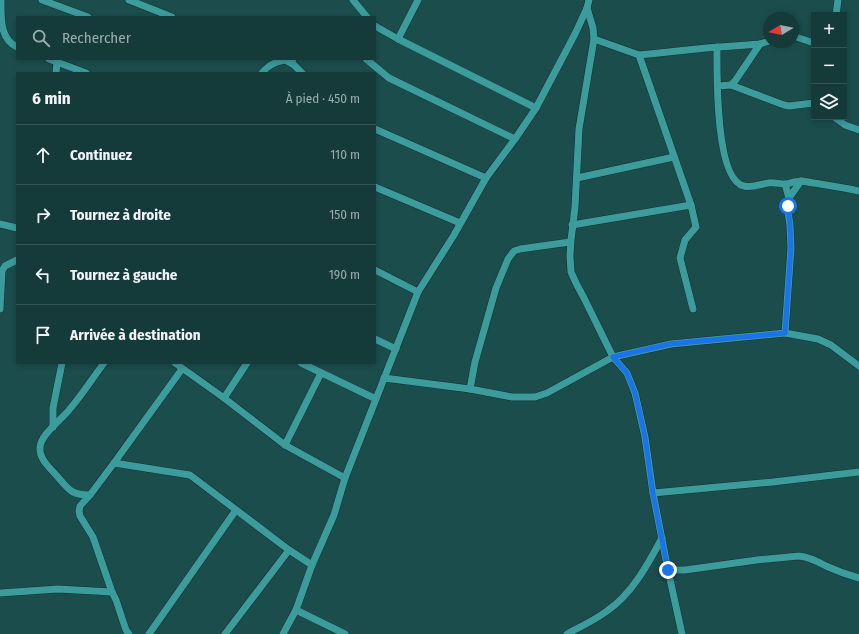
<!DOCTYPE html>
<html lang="fr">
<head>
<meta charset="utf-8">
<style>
  body { margin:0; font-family:"Fira Sans Condensed",sans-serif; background:#1d4142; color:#f1f3f6 }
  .controls { position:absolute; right:12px; top:12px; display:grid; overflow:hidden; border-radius:0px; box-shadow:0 2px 6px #0003 }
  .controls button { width:36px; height:36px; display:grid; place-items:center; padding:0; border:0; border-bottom:1px solid #335454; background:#143a3a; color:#f1f3f6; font:20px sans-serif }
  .compass { position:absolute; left:763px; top:12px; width:36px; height:36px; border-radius:50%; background:#143a3a; box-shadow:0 2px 6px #0003; rotate:260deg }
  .stop { position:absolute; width:12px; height:12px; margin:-9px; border:3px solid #1a73e8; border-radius:50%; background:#fff }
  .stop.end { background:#1a73e8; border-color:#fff; box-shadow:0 1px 4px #0008 }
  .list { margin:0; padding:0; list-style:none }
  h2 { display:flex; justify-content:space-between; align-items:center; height:52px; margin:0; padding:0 16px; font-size:17px }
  h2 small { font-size:13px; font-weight:400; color:#9dadaf }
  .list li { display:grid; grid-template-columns:26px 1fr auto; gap:12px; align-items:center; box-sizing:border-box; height:60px; padding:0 16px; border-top:1px solid #335454 }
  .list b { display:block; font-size:15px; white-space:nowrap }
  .list em { font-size:13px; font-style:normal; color:#9dadaf }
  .icon { flex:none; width:22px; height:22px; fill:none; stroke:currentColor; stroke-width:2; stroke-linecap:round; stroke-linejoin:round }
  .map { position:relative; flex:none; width:859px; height:634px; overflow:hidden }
  .search { position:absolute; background:#143a3a; box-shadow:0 2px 6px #0003; left:16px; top:16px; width:360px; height:44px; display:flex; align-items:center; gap:10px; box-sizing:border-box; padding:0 14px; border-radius:0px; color:#9dadaf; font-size:15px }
  .panel { position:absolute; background:#143a3a; box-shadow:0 2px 6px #0003; left:16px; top:72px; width:360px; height:292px; border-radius:0px }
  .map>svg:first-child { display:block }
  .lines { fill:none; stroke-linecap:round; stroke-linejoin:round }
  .minor-casing { stroke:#133030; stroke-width:8 }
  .minor { stroke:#3c9b9b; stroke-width:7 }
  .route { stroke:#1a73e8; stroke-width:5 }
</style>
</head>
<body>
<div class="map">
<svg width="859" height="634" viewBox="0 0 859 634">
  <rect width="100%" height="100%" fill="#1b4d4d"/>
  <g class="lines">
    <defs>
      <g id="minor">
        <path d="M1,0C1,19 0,39 17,47"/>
        <path d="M42,0L88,17"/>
        <path d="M129,0L172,17"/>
        <path d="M353,0L367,17"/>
        <path d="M587,8L593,28L594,39L579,129L575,207L571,240L570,256L571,272L577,285L584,298L613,357L627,373L635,393L645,437L653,493L668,570L682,634"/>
        <path d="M836,15L838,0"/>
        <path d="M375,26L398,39L536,108"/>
        <path d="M793,36L814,43"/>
        <path d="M398,39L418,0"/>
        <path d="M594,39L639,55L659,53L706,48L747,45L760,44L769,41"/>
        <path d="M717,47C717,72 715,180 744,186C752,188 761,184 768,183C774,182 780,184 786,184C791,183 796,181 802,181C807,182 814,183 820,184C833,186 846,188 859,191"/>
        <path d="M639,55L691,205L696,227L685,240L680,258L693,309"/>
        <path d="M49,59L86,73"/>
        <path d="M366,59L389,78L515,139"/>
        <path d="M285,60L294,65L302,73"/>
        <path d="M56,73L57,62"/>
        <path d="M262,73C270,63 280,60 293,59"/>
        <path d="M731,85L784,105L789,106L814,103"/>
        <path d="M718,86L731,85L735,81L760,44"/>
        <path d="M834,117L845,125L859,130"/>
        <path d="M375,129L486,178"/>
        <path d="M577,178L674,157"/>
        <path d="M375,187L460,223"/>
        <path d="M789,198L801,181"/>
        <path d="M0,224L17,228"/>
        <path d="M572,225L691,205"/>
        <path d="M375,270L418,292"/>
        <path d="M0,309L2,271L5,266L17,260"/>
        <path d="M785,333L818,339L831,345L859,366"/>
        <path d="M375,339L396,349"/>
        <path d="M104,363C92,379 82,395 69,410C61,420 40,435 40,448C39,459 51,469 57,476C69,490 71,495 90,495L114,463L182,369"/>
        <path d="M175,363L224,398L285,445L345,478"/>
        <path d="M301,363L376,399"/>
        <path d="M384,378L470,389L512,397H535L547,393L613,357L671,344L785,333L791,248L790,225L788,212L789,198L785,184"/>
        <path d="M470,389L475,362L496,288L508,259L514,251L520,249L570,242"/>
        <path d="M224,398L247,363"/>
        <path d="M53,427V408L62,363"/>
        <path d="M285,445L321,373"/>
        <path d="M114,463L190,475L289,550L312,565"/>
        <path d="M653,493L773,482L859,472"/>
        <path d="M90,495L80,506L79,511L80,516L93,537L112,592L116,600L126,630L129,634"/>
        <path d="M668,570H685L757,560L799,556C809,557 817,561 826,566C837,571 848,575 859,578"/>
        <path d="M0,593L58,589L112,592"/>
        <path d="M296,610L345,634"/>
        <path d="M149,634L236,510"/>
        <path d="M225,634L289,550"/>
        <path d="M283,634L296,610L312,565L334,515L345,478L418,292L454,235L486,178L515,139L536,108L575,34L587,8L589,0"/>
        <path d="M567,634C580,627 595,620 607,611C632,594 648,564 662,538"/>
      </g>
    </defs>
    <use href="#minor" class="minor-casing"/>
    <use href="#minor" class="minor"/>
  </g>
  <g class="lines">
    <path class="route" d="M668,570L653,494L645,437L635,393L627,373L613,357L670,344L785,333L791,248L790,225L788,206"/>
  </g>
</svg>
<div class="controls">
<button>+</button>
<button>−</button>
<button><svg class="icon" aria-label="layers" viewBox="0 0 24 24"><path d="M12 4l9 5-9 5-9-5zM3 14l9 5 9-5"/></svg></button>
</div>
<svg class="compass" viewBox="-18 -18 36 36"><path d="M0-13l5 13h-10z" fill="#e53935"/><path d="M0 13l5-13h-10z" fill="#9dadaf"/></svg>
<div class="stop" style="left:788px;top:206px"></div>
<div class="stop end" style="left:668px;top:570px"></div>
<div class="search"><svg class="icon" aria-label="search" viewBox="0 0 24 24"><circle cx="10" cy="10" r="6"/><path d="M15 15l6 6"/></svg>Rechercher</div>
<section class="panel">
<h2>6 min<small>À pied · 450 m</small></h2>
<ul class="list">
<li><svg class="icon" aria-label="ahead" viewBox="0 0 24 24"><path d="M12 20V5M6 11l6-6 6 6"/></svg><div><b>Continuez</b></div><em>110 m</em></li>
<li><svg class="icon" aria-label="right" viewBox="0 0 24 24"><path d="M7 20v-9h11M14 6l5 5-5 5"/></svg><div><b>Tournez à droite</b></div><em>150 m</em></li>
<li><svg class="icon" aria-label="left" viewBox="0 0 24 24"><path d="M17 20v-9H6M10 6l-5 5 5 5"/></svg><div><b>Tournez à gauche</b></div><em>190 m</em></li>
<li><svg class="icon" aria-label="arrive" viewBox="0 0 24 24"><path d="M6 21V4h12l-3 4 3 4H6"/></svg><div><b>Arrivée à destination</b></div></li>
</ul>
</section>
</div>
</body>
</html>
